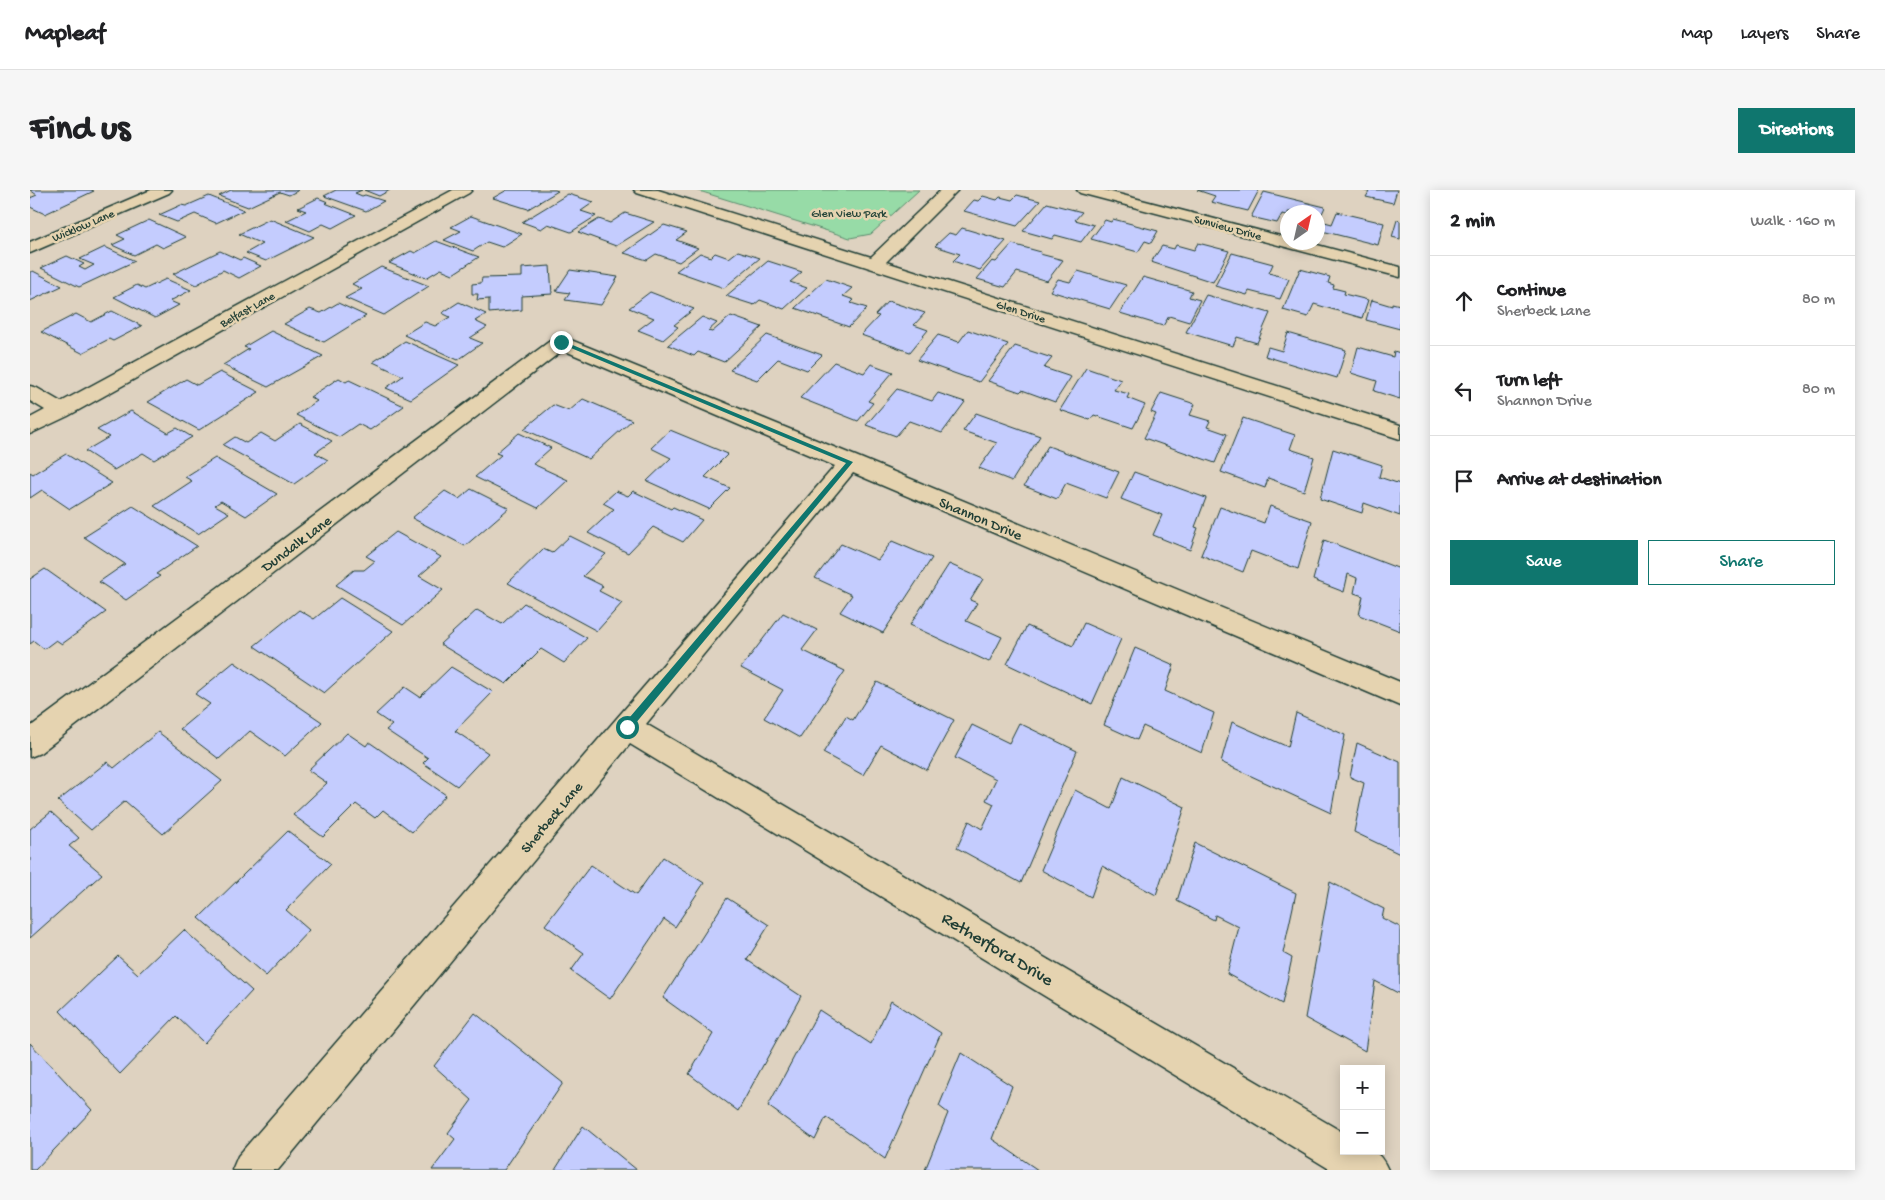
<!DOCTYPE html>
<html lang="en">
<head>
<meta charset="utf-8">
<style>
  body { margin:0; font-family:"Gochi Hand",sans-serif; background:#f6f6f6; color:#202124 }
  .controls { position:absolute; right:15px; bottom:15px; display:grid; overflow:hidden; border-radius:0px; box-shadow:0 2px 12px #0003 }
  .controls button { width:45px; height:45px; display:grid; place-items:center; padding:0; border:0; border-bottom:1px solid #e0e0e0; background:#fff; color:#202124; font:25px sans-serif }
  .compass { position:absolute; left:1250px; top:15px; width:45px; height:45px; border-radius:50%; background:#fff; box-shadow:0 2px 12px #0003; rotate:34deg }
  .stop { position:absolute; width:15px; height:15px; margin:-11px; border:4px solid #0f766e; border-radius:50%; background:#fff }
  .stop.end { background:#0f766e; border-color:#fff; box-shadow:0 1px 5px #0008 }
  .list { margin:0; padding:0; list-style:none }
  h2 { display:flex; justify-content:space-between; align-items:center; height:65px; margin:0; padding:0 20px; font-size:21px }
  h2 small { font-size:16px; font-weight:400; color:#757577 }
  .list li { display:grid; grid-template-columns:32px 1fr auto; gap:15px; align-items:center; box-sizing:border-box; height:90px; padding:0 20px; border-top:1px solid #e0e0e0 }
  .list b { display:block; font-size:19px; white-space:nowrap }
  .list p { margin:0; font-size:16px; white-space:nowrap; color:#757577 }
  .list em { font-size:16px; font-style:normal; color:#757577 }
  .actions { display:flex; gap:10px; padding:15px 20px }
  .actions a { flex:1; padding:11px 0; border:1px solid #0f766e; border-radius:0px; text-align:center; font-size:18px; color:#0f766e }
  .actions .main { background:#0f766e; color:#fff }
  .icon { flex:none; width:28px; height:28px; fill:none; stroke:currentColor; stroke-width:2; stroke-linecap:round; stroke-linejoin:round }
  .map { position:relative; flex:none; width:1370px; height:980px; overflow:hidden; border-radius:0px }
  header { display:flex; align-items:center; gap:30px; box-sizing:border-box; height:70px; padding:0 25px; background:#fff; border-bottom:1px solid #e0e0e0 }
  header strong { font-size:24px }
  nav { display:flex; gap:28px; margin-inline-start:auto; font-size:18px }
  .intro { display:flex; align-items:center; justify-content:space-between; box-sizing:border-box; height:120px; padding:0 30px }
  h1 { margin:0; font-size:35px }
  .button { padding:12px 22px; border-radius:0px; background:#0f766e; color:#fff; font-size:18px; font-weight:700 }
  main { display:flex; gap:30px; padding:0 30px }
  aside { flex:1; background:#fff; border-radius:0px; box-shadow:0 2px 12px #0003 }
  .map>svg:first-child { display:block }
  .green { fill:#97dba7; stroke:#5b8c6e }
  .building { fill:#c4ccfe; stroke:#1f3d34 }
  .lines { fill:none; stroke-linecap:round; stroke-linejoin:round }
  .minor-casing { stroke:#1f3d34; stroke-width:3 }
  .minor { fill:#e5d3b0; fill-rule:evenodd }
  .route { fill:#0f766e }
  .labels { text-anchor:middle; stroke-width:5; stroke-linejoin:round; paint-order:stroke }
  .far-park-label { font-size:12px; fill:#25453a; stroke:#e5d3b0 }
  .far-street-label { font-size:12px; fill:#1f3d34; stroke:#e5d3b0 }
  .street-label { font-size:15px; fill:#1f3d34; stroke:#e5d3b0 }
  .near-street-label { font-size:18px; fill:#1f3d34; stroke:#e5d3b0 }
</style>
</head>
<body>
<header>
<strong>Mapleaf</strong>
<nav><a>Map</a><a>Layers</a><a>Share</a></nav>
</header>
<div class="intro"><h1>Find us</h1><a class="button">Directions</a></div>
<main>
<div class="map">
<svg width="1370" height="980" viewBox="0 0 1370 980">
  <rect width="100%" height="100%" fill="#ded2c0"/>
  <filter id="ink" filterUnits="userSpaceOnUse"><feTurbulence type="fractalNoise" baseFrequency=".02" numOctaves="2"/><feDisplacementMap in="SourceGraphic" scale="10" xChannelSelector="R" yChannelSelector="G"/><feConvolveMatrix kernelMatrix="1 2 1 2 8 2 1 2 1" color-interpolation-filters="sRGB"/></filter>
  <g filter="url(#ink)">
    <path class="green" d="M666,0H889L841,44L820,48Z"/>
    <g class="building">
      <path d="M0,0H61L64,1L15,24L0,17V8L7,5Z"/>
      <path d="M201,0H269L259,5L250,2L218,17L189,6Z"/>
      <path d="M306,0H332L325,3L332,6L335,5L354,11L336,21L294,6Z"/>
      <path d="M334,0H360L349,6Z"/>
      <path d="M477,0H525L528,1L498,19L463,8Z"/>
      <path d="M1167,0H1229L1218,21L1181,12L1185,6Z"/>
      <path d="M1332,0H1367L1363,13L1336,7L1339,2Z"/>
      <path d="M1234,2L1295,17L1289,30L1288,22H1258V25L1252,24L1247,33L1221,27Z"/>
      <path d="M538,4L564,12L551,21L566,26L541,42L518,34L511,39L492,32Z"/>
      <path d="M987,5L1010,11L987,36L934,21L944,10L948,11L953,6L967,10L970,7L982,10Z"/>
      <path d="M179,6L214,20L186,33L165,24L147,32L129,25L151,15L156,16Z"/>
      <path d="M288,8L298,12L295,13L326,25L302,38L293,34L280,41L256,31L276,21L268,18Z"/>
      <path d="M1017,13L1052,22L1045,30L1064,35L1051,52L1025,45L1022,49L993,41Z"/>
      <path d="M1307,22L1354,33L1348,55L1288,40L1291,31L1302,34Z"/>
      <path d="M595,23L624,32L586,56L548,42L569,29L580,33Z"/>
      <path d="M441,26L492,44L472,57L457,52L443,61L414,50L431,41L421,37Z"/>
      <path d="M240,29L284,47L236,71L216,63L232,54L209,44Z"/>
      <path d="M1083,29L1128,41L1121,53L1115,51L1108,62L1061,49L1075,30L1081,32Z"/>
      <path d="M119,30L156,47L133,58L126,54L104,65L82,55L95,49L87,45Z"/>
      <path d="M1367,30L1370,31V49L1362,47Z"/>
      <path d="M634,35L657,42L646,50L668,58L649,72L626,64L617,70L594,63Z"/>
      <path d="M932,38L976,51L950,80L923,71L930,64L905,56L919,43L926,45Z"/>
      <path d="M406,51L449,67L423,84L411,79L396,88L359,73L381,61L385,63Z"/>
      <path d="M1168,53L1199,61L1183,92L1121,72L1132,56L1144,59L1146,55L1164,60Z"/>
      <path d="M982,54L1011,62L1010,64L1033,70L1017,91L987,82L975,97L947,89L962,71L966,72Z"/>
      <path d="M75,57L105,71L49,97L11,78L37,66L54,74L49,77L55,80L64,75L50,69Z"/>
      <path d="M190,61L210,70L213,68L231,76L209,88L193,80L166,95L143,84Z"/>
      <path d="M708,61L730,68L694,98L646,81L670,63L681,67L685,63L699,68Z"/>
      <path d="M1202,63L1243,74L1239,83L1259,89L1250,109L1219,101L1217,105L1185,96Z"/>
      <path d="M738,71L772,82L760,92L777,98L754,119L730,110L724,115L696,106Z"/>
      <path d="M520,76L522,104L492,106V120L459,123V109L447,110L448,104H442V94L451,93L452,88L492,87V78Z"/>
      <path d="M351,77L399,96L354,125L315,108L332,99L322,94Z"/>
      <path d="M1270,79L1300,87L1298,93L1304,95L1303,98L1315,101L1314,104L1338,110L1332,128L1284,114L1278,127L1253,120Z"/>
      <path d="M540,80L588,87L571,115L535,110L540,103L526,101Z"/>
      <path d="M3,81L32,96L0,111V82Z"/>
      <path d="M1048,81L1096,95L1080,119L1020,101L1028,89L1040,92Z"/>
      <path d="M1113,87L1162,101L1159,107L1170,110L1159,132L1139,126L1133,136L1090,123Z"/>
      <path d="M136,89L161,100L140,111L149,115L125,128L84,107L107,95L115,99Z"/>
      <path d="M796,89L822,98L813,106L824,110L821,113L837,118L819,137L765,118Z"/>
      <path d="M620,102L664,119L644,135L648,137L633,150L608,140L624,128L599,118Z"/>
      <path d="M1176,105L1240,123L1227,153L1207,147L1203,156L1156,142Z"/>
      <path d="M1342,110L1362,116V113L1370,115V139L1336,130Z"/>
      <path d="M858,111L895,123L884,135L898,140L880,162L831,145L849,126L845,125Z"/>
      <path d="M429,112L456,124L445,131L457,137L440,148L452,153L428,170L374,145L395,132L405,136L420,127L412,123Z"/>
      <path d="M308,113L336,126L294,152L254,134L280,119L291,123Z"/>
      <path d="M82,121L112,136L83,151L79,149L52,163L11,142L46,124L61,132Z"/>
      <path d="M701,126L732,137L694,172L668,162L664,166L638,155L672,127L687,133L678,141L682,142Z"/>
      <path d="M938,140L978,154L949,192L887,170L908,145L929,152Z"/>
      <path d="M241,141L293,166L238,197L193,175L219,159L214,157Z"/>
      <path d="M1258,143L1316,160L1307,188L1235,166L1238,157L1252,161Z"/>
      <path d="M737,145L792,165L777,180L748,169L727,190L700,180Z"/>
      <path d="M375,151L429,175L381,209L356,198L373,186L343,172Z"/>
      <path d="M985,156L1022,168L1014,178L1041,187L1025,212L992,200L990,202L958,191Z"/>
      <path d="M1328,157L1363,167L1364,161L1370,163V209L1344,201L1347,191L1321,183Z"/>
      <path d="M804,172L834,183L841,174L863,182L838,211L843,213L828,231L770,208Z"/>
      <path d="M1056,178L1091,190L1084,200L1099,204L1097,208L1115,215L1103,238L1064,225L1060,230L1030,220Z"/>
      <path d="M190,182L229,202L169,240L118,212L156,189L167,195Z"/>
      <path d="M309,188L316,192L319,190L374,216L340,240L328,234L309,247L266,225L287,211L280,207Z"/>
      <path d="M867,199L902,211L908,203L935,212L912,243L879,231L866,246L836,235Z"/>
      <path d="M1131,203L1165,214L1160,225L1180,231L1177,237L1197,244L1185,273L1114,248L1126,224L1121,222Z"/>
      <path d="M553,209L602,230L559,269L494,239L523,215L539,221Z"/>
      <path d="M101,221L138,243L147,238L162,247L124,270L113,263L84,280L55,261L79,247L67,240Z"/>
      <path d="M946,223L1010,246L982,291L949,278L967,253L933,241Z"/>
      <path d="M1213,228L1265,245L1260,259L1284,267L1274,301L1238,288L1235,298L1191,282Z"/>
      <path d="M270,234L302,251L285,263L298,270L264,294L193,255L205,247L216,253L231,243L245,251Z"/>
      <path d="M640,240L698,264L675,287L700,298L679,319L617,291L641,268L621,258Z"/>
      <path d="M489,243L521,258L503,274L538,290L508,318L445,287L471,265L466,263Z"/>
      <path d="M1018,256L1089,282L1076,308L1036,293L1027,309L994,296Z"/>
      <path d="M1303,259L1352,275L1349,287L1370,294V326L1334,313L1332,323L1290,309Z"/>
      <path d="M36,264L82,293L40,319L12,300L0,308V282L3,284Z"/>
      <path d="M185,268L247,304L216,326L191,311L185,315L199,323L168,344L124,316L162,291L155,287Z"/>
      <path d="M1104,282L1176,308L1165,337L1168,338L1160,360L1123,345L1132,325L1091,309Z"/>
      <path d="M441,299L479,318L435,356L382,328L415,301L429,309Z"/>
      <path d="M586,301L598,306L603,301L641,319L643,317L672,330L653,352L623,337L598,363L558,343L584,319L573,313Z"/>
      <path d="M103,316L167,356L126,384L130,386L96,410L69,392L95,374L54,347Z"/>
      <path d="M1240,316L1282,331L1268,379L1221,361L1213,382L1171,365L1190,317L1234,333Z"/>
      <path d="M366,342L411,367L389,386L413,400L373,435L306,395L324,380H334L345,371L336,366Z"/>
      <path d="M540,346L576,364L553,386L573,396L569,401L592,413L567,441L478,393L513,359L522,363Z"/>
      <path d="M1294,350L1370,379V441L1329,425L1333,406L1324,403L1327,388L1318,384L1314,402L1283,390Z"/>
      <path d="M862,351L902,368L853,443L810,422L822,405L785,388L811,354L848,370Z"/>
      <path d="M919,374L953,389L940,410L947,413L936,431L972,447L959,472L880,435Z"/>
      <path d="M15,379L76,422L32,454L26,450L14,459L4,451L0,454V389Z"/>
      <path d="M310,408L363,441L294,503L224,456L269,420L284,429Z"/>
      <path d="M494,413L557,448L534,473L511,459L476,494L410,454L447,420L472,434Z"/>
      <path d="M753,423L787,440L772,460L815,481L770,548L734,528L753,500L711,478Z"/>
      <path d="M1054,433L1091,449L1062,514L977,474L997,436L1043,456Z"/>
      <path d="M1105,458L1144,475L1135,501L1184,523L1172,563L1113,536L1107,550L1074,535Z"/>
      <path d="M204,472L292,532L255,566L220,541L189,569L150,539L180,514L165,504Z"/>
      <path d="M421,477L463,502L425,541L458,563L427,596L393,573L398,568L356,540L362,535L346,524L375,497L390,507Z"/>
      <path d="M847,492L924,530L897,580L851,555L833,585L793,563L816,526L823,530Z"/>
      <path d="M1266,523L1315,545L1301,623L1191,572L1202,532L1258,557Z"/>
      <path d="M989,533L1047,561L991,693L927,658L939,631L952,639L964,614L956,610L966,589L925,568L942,535L979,553Z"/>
      <path d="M128,542L192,591L133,644L95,611L61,640L28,611L77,572L84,578Z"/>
      <path d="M317,543L336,556L339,552L416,605L382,642L353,620L345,628L326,614L293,647L263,625L297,593L278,580Z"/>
      <path d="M1327,553L1370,572V664L1324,642L1334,593L1320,587Z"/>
      <path d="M1093,587L1155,617L1126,705L1072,676L1061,707L1011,680L1045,600L1081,619Z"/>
      <path d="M21,622L49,648L39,656L72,684L0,748V639Z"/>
      <path d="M258,641L301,674L256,720L279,740L236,786L169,728Z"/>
      <path d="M1165,653L1266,703L1253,763L1262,768L1252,814L1197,784L1209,737L1185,725L1184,730L1147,711Z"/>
      <path d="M633,667L674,693L645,737L634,729L580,809L541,781L554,763L515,735L561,675L606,705Z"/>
      <path d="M1300,692L1354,719L1352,728L1370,737V804L1345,791L1335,861L1275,828Z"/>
      <path d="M697,708L739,735L717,770L771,806L708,921L659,884L683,844L633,808Z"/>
      <path d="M154,740L222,801L174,853L146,826L90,884L30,821L88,766L108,784Z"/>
      <path d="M861,811L911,843L855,969L796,927L785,950L738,916L789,820L841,854Z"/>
      <path d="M445,823L533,893L474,980H402L425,949L418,943L442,910L404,876Z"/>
      <path d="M0,853L62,920L5,980H0Z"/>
      <path d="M931,863L982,896L962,949L1008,980H895L918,923L909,916Z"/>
      <path d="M553,936L607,980H525Z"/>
    </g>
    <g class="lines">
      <defs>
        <g id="minor">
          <path d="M121,0H142L139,3L0,63V52Z"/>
          <path d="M423,0H442L439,3L38,226L0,244V228L15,220L0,211V196L7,198L31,212Z"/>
          <path d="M604,0H628L841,67L911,0H928L856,72L1370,235V249L607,3Z"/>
          <path d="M1047,0H1073L1258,48V52H1276L1370,77V87L1050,3Z"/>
          <path d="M531,146L828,267L1370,492V516L823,283L616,534L1314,943V961C1338,961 1347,955 1358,980H1301L600,554L248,980H202L208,966L805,276L533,160L10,563L0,567V537L524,148Z"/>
        </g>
      </defs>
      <use href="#minor" class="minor-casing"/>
      <use href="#minor" class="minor"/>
    </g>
  </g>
  <path class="route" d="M529,151H533L823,272L600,540H594V534L816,273L529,153Z"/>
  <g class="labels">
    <g class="far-park-label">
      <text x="819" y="27">Glen View Park</text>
    </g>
    <g class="far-street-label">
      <text transform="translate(53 35) rotate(-23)" y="4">Wicklow Lane</text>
      <text transform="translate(1198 37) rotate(15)" y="4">Sunview Drive</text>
      <text transform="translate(217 119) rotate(-29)" y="4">Belfast Lane</text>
      <text transform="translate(991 121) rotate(18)" y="4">Glen Drive</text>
    </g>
    <g class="street-label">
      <text transform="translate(951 328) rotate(23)" y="5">Shannon Drive</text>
      <text transform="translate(266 353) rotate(-37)" y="5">Dundalk Lane</text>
      <text transform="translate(521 627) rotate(-50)" y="5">Sherbeck Lane</text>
    </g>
    <g class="near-street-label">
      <text transform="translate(968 758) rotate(31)" y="6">Retherford Drive</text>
    </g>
  </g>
</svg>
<div class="controls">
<button>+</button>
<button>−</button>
</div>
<svg class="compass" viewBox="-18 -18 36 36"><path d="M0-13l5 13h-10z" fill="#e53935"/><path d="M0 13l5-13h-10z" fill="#757577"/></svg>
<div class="stop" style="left:597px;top:537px"></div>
<div class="stop end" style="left:531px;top:152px"></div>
</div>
<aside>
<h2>2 min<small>Walk · 160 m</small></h2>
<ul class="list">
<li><svg class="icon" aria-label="ahead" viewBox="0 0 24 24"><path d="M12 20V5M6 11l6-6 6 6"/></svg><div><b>Continue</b><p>Sherbeck Lane</p></div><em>80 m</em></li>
<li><svg class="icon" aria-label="left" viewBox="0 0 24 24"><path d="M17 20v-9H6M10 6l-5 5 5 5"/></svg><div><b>Turn left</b><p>Shannon Drive</p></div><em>80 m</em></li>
<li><svg class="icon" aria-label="arrive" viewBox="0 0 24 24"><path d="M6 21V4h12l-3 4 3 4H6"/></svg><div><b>Arrive at destination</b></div></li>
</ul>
<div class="actions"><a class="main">Save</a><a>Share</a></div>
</aside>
</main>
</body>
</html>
